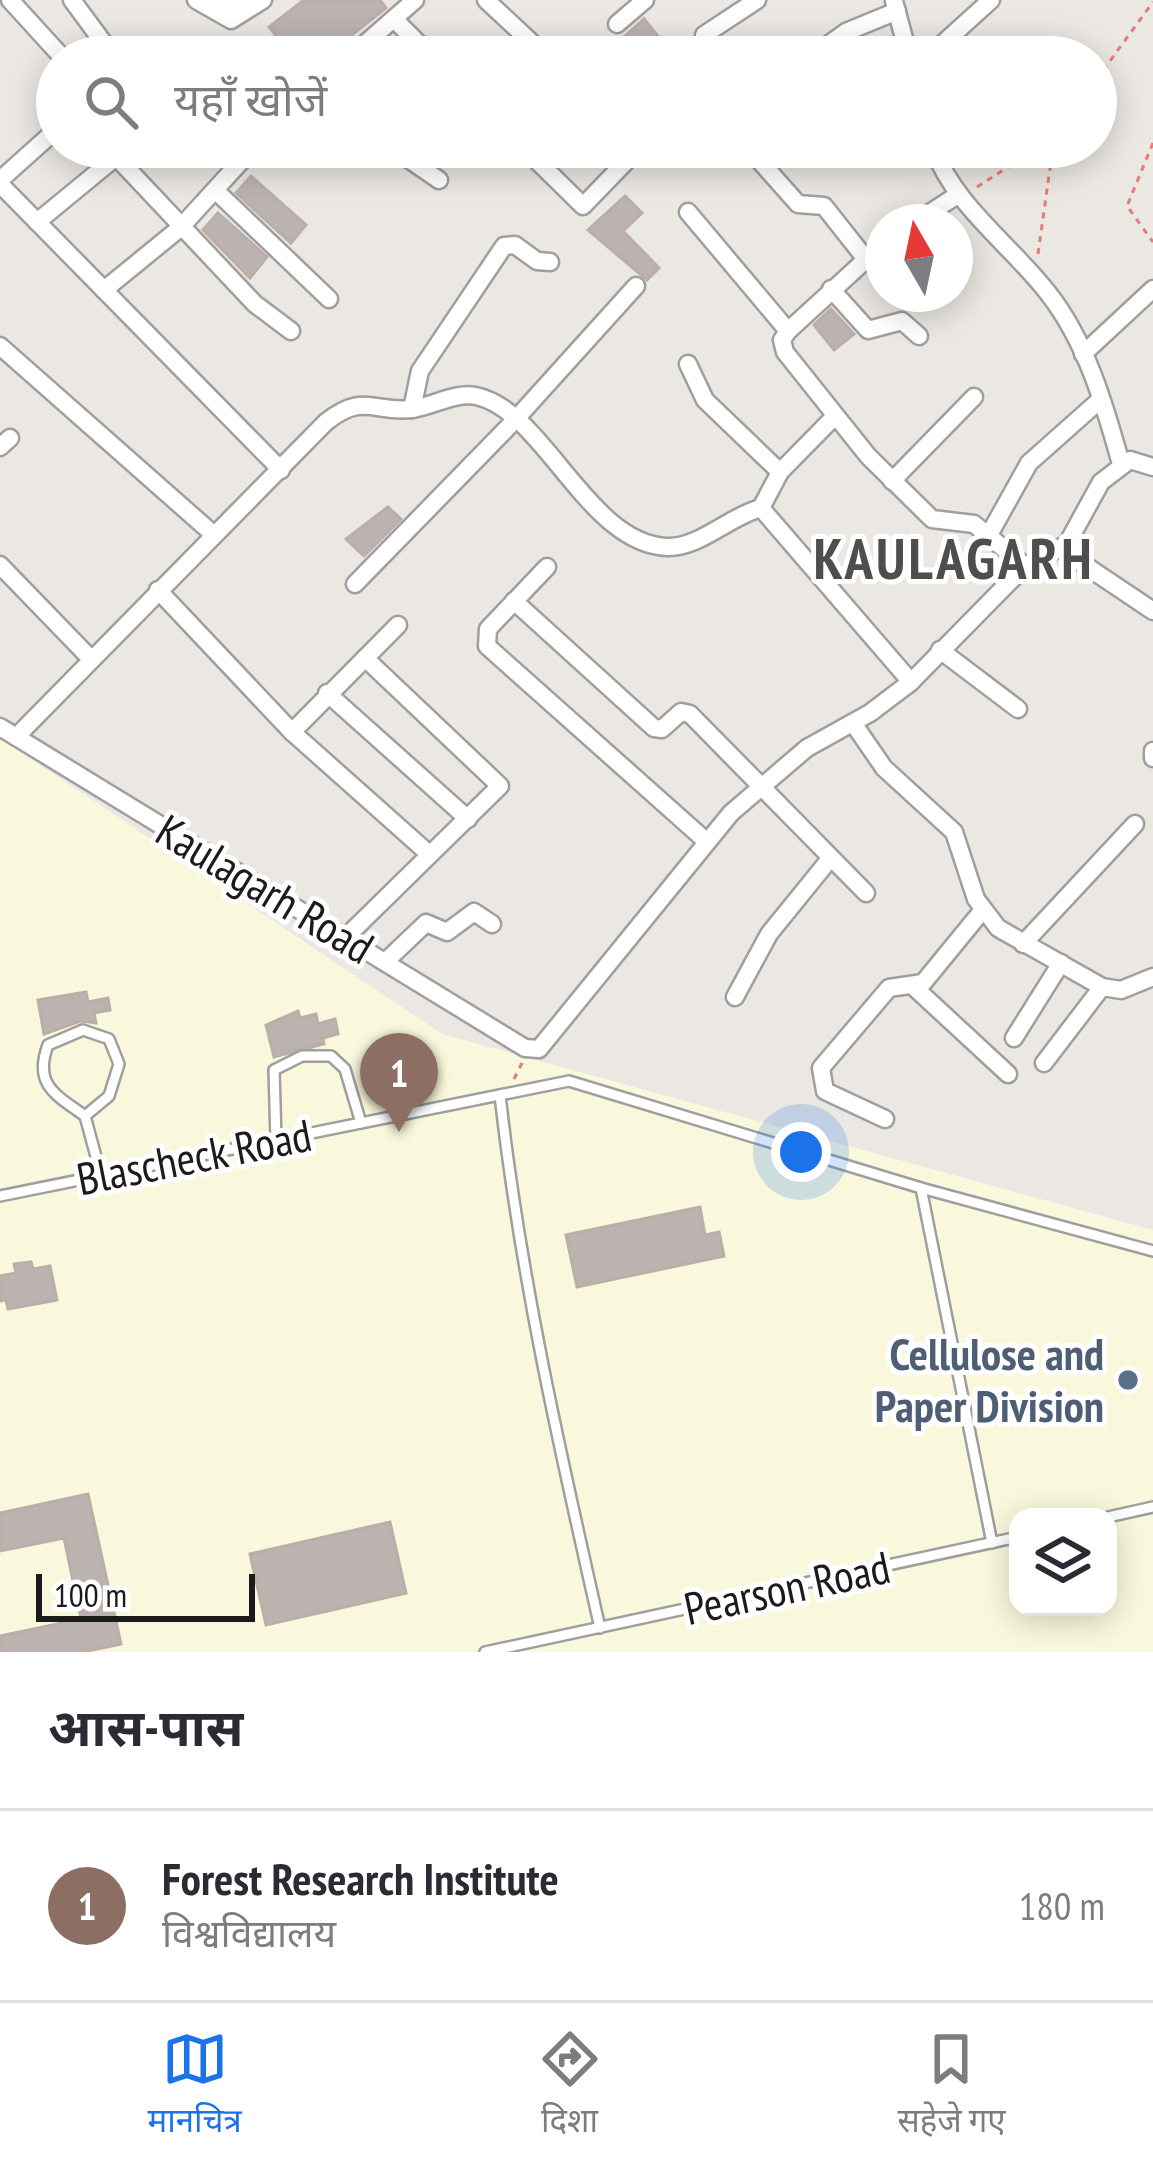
<!DOCTYPE html>
<html lang="hi">
<head>
<meta charset="utf-8">
<style>
  body { margin:0; font-family:"PT Sans Narrow","Noto Sans Devanagari",sans-serif; background:#f7f7f7; color:#2b2b33 }
  .controls { position:absolute; right:36px; bottom:36px; display:grid; overflow:hidden; border-radius:24px; box-shadow:0 6px 30px #0003 }
  .controls button { width:108px; height:108px; display:grid; place-items:center; padding:0; border:0; border-bottom:3px solid #e1e1e2; background:#fff; color:#2b2b33; font:60px sans-serif }
  .compass { position:absolute; left:865px; top:204px; width:108px; height:108px; border-radius:50%; background:#fff; box-shadow:0 6px 30px #0003; rotate:351deg }
  .scale { position:absolute; left:36px; bottom:30px; width:219px; box-sizing:border-box; padding-left:12px; border:6px solid #1b1b1b; border-top:0; font-size:33px; line-height:42px; white-space:nowrap; color:#1b1b1b; -webkit-text-stroke:9px #fff; paint-order:stroke }
  .you { position:absolute; left:801px; top:1152px; width:42px; height:42px; margin:-30px; border:9px solid #fff; border-radius:50%; background:#1a73e8; box-shadow:0 0 0 18px #1a73e833 }
  .badge { display:grid; place-items:center; width:78px; height:78px; border-radius:50%; background:#1a73e8; color:#fff; font-size:39px; font-weight:700 }
  .pin { position:absolute; translate:-50% -99px; filter:drop-shadow(0 3px 6px #0008) }
  .pin::after { content:''; position:absolute; top:63px; width:42px; height:36px; background:inherit; clip-path:polygon(0 0,100% 0,50% 100%) }
  .list { margin:0; padding:0; list-style:none }
  h2 { display:flex; justify-content:space-between; align-items:center; height:156px; margin:0; padding:0 48px; font-size:51px }
  h2 small { font-size:39px; font-weight:400; color:#7c7c81 }
  .list li { display:grid; grid-template-columns:78px 1fr auto; gap:36px; align-items:center; box-sizing:border-box; height:192px; padding:0 48px; border-top:3px solid #e1e1e2 }
  .list b { display:block; font-size:45px; white-space:nowrap }
  .list p { margin:0; font-size:39px; white-space:nowrap; color:#7c7c81 }
  .list em { font-size:39px; font-style:normal; color:#7c7c81 }
  .icon { flex:none; width:66px; height:66px; fill:none; stroke:currentColor; stroke-width:2; stroke-linecap:round; stroke-linejoin:round }
  .map { position:relative; flex:none; width:1153px; height:1652px; overflow:hidden }
  .search { position:absolute; background:#fff; box-shadow:0 6px 30px #0003; left:36px; right:36px; top:36px; height:132px; display:flex; align-items:center; gap:30px; box-sizing:border-box; padding:0 42px; border-radius:66px; color:#7c7c81; font-size:45px }
  .sheet { height:348px; background:#fff }
  nav { display:flex; justify-content:space-around; align-items:center; box-sizing:border-box; height:168px; border-top:3px solid #e1e1e2; background:#fff; font-size:33px; color:#7c7c81 }
  nav a { display:grid; justify-items:center; gap:6px }
  nav .on { color:#1a73e8 }
  .map>svg:first-child { display:block }
  .education { fill:#faf8dc; fill-rule:evenodd }
  .building { fill:#bbb3af; stroke:#bbaea6; stroke-width:3 }
  .lines { fill:none; stroke-linecap:round; stroke-linejoin:round }
  .lane-casing { stroke:#9f9f9f; stroke-width:14 }
  .street-casing { stroke:#9f9f9f; stroke-width:21 }
  .path { stroke:#e87b76; stroke-width:3; stroke-dasharray:6 6; stroke-linecap:butt }
  .lane { stroke:#fff; stroke-width:9 }
  .street { stroke:#fff; stroke-width:16 }
  .service-dot { fill:#5c6f8a; stroke:#fff; stroke-width:4.5 }
  .labels { text-anchor:middle; stroke-width:10; stroke-linejoin:round; paint-order:stroke }
  .street-label { font-size:45px; fill:#1b1b1b; stroke:#fff }
  .service-label { font-size:45px; font-weight:bold; fill:#4e5e75; stroke:#fff; text-anchor:end }
  .district-label { font-size:57px; font-weight:bold; letter-spacing:3px; fill:#4e4e4e; stroke:#fff }
</style>
</head>
<body>
<div class="map">
<svg width="1153" height="1652" viewBox="0 0 1153 1652">
  <rect width="100%" height="100%" fill="#ebe7e2"/>
  <path class="education" d="M0,738L442,1034L1153,1230V1652H0ZM1018,1517H1108V1607H1018Z"/>
  <g class="building">
    <path d="M304,0H380L386,8L324,57H293L269,27Z"/>
    <path d="M644,19L670,51L662,57H639L623,38Z"/>
    <path d="M251,176L306,225L291,243L236,193Z"/>
    <path d="M625,196L642,213L623,231L659,268L647,280L588,230Z"/>
    <path d="M218,213L267,257L250,278L203,230Z"/>
    <path d="M831,309L854,334L834,350L814,325Z"/>
    <path d="M388,507L401,519L364,556L346,539Z"/>
    <path d="M86,992L88,1002L108,998L110,1010L94,1013L96,1023L81,1021L44,1034L38,1000Z"/>
    <path d="M298,1011L300,1018L316,1014L318,1024L335,1019L338,1034L323,1038L324,1044L274,1057L266,1025Z"/>
    <path d="M700,1207L705,1235L719,1232L724,1256L577,1287L566,1235Z"/>
    <path d="M31,1262L33,1269L50,1266L57,1300L8,1309L6,1300L0,1301V1276L16,1273L14,1264Z"/>
    <path d="M88,1494L121,1644L83,1652H0V1636L81,1619L64,1538L0,1551V1513Z"/>
    <path d="M390,1522L406,1593L266,1625L250,1554Z"/>
  </g>
  <g class="lines">
    <defs>
      <g id="lane">
        <path d="M500,1095C520,1275 560,1451 600,1628"/>
        <path d="M85,1116L109,1096L119,1064L109,1039L83,1030L48,1045C33,1085 56,1095 85,1116L101,1175"/>
        <path d="M276,1140L274,1070L302,1056H331L345,1069L361,1123"/>
        <path d="M921,1188L992,1543"/>
        <path d="M0,1196L569,1081L921,1188L1153,1251"/>
        <path d="M1108,1517L1153,1507"/>
        <path d="M485,1652L1018,1537"/>
      </g>
      <g id="street">
        <path d="M10,0L62,57"/>
        <path d="M72,0L114,57"/>
        <path d="M196,0L231,20L263,0"/>
        <path d="M221,0L228,5L241,0"/>
        <path d="M486,0L547,57"/>
        <path d="M894,1L909,57"/>
        <path d="M394,19L432,57"/>
        <path d="M617,24L645,0"/>
        <path d="M704,35L757,0"/>
        <path d="M601,50L611,57"/>
        <path d="M350,57L415,0"/>
        <path d="M811,57L846,32L897,11"/>
        <path d="M928,57L991,0"/>
        <path d="M107,147L255,304L291,331"/>
        <path d="M391,147L439,180"/>
        <path d="M523,147L583,206L640,147"/>
        <path d="M933,147C954,206 1011,245 1048,293C1086,341 1105,406 1121,464"/>
        <path d="M752,152L798,204L824,206L865,258"/>
        <path d="M0,180L57,129"/>
        <path d="M0,184L281,470"/>
        <path d="M215,190L329,299"/>
        <path d="M688,212L788,331"/>
        <path d="M37,222L116,157"/>
        <path d="M916,222L959,194"/>
        <path d="M883,244L788,331L782,340L785,352L868,456L932,519L974,524L1025,566"/>
        <path d="M831,289L868,330L902,321L919,336"/>
        <path d="M104,290L180,228L254,147"/>
        <path d="M0,346L213,534"/>
        <path d="M1083,354L1153,289"/>
        <path d="M688,364L705,400L780,472"/>
        <path d="M412,409L420,371L504,246L515,245L537,261L550,262"/>
        <path d="M0,447L10,438"/>
        <path d="M892,481L974,397"/>
        <path d="M761,508L911,682"/>
        <path d="M761,508L780,472L834,417"/>
        <path d="M990,533L1029,463L1101,399"/>
        <path d="M1067,544L1080,562L1153,611"/>
        <path d="M0,565L89,657"/>
        <path d="M547,567L488,629L487,646L706,841"/>
        <path d="M355,584L515,420L636,286"/>
        <path d="M158,590L292,732L428,853"/>
        <path d="M514,601L654,728L662,729L681,712L690,714L866,893"/>
        <path d="M940,650L1018,709"/>
        <path d="M327,693L468,819"/>
        <path d="M853,723L884,768L954,832L976,899L998,928L1102,987L1121,990L1153,977"/>
        <path d="M0,727L525,1048L539,1049L731,813L807,748L870,713L911,682L1025,566L1067,544L1101,482L1130,460L1153,467"/>
        <path d="M292,732L398,625"/>
        <path d="M16,737L326,422C364,392 373,413 412,409C433,406 455,392 476,396C544,410 588,545 668,547C699,548 730,516 761,508"/>
        <path d="M1153,751V758"/>
        <path d="M345,938L500,786L365,658"/>
        <path d="M1023,944L1135,824"/>
        <path d="M385,962L426,923L447,932L474,912L492,924"/>
        <path d="M914,987L1008,1074"/>
        <path d="M735,997L769,934L829,860"/>
        <path d="M1014,1038L1061,963"/>
        <path d="M1044,1063L1102,987"/>
        <path d="M885,1119L825,1091L821,1068L889,988L923,983L982,911"/>
      </g>
    </defs>
    <use href="#lane" class="lane-casing"/>
    <use href="#street" class="street-casing"/>
    <g class="path">
      <path d="M1096,80L1153,2"/>
      <path d="M1153,143L1127,206L1153,242"/>
      <path d="M977,187L1039,147"/>
      <path d="M1038,254L1053,147"/>
      <path d="M514,1079L523,1061"/>
    </g>
    <use href="#lane" class="lane"/>
    <use href="#street" class="street"/>
  </g>
  <circle class="service-dot" cx="1128" cy="1380" r="12"/>
  <g class="labels">
    <g class="street-label">
      <text transform="translate(265 889) rotate(31)" y="16">Kaulagarh Road</text>
      <text transform="translate(194 1157) rotate(-11)" y="16">Blascheck Road</text>
      <text transform="translate(787 1588) rotate(-12)" y="16">Pearson Road</text>
    </g>
    <g class="service-label">
      <text x="1104" y="1370">Cellulose and<tspan x="1104" dy="52">Paper Division</tspan></text>
    </g>
    <g class="district-label">
      <text x="954" y="579">KAULAGARH</text>
    </g>
  </g>
</svg>
<div class="controls">
<button><svg class="icon" aria-label="layers" viewBox="0 0 24 24"><path d="M12 4l9 5-9 5-9-5zM3 14l9 5 9-5"/></svg></button>
</div>
<svg class="compass" viewBox="-18 -18 36 36"><path d="M0-13l5 13h-10z" fill="#e53935"/><path d="M0 13l5-13h-10z" fill="#7c7c81"/></svg>
<div class="scale">100 m</div>
<div class="you"></div>
<div class="pin badge" style="left:399px;top:1132px;background:#8d6e63">1</div>
<div class="search"><svg class="icon" aria-label="search" viewBox="0 0 24 24"><circle cx="10" cy="10" r="6"/><path d="M15 15l6 6"/></svg>यहाँ खोजें</div>
</div>
<section class="sheet">
<h2>आस-पास<small></small></h2>
<ul class="list">
<li><span class="badge" style="background:#8d6e63">1</span><div><b>Forest Research Institute</b><p>विश्वविद्यालय</p></div><em>180 m</em></li>
</ul>
</section>
<nav>
<a class="on"><svg class="icon" aria-label="map" viewBox="0 0 24 24"><path d="M3 6l6-2 6 2 6-2v14l-6 2-6-2-6 2zM9 4v14M15 6v14"/></svg>मानचित्र</a>
<a><svg class="icon" aria-label="directions" viewBox="0 0 24 24"><path d="M12 3l9 9-9 9-9-9zM9 14v-3h6M13 9l2 2-2 2"/></svg>दिशा</a>
<a><svg class="icon" aria-label="saved" viewBox="0 0 24 24"><path d="M7 4h10v16l-5-4-5 4z"/></svg>सहेजे गए</a>
</nav>
</body>
</html>
